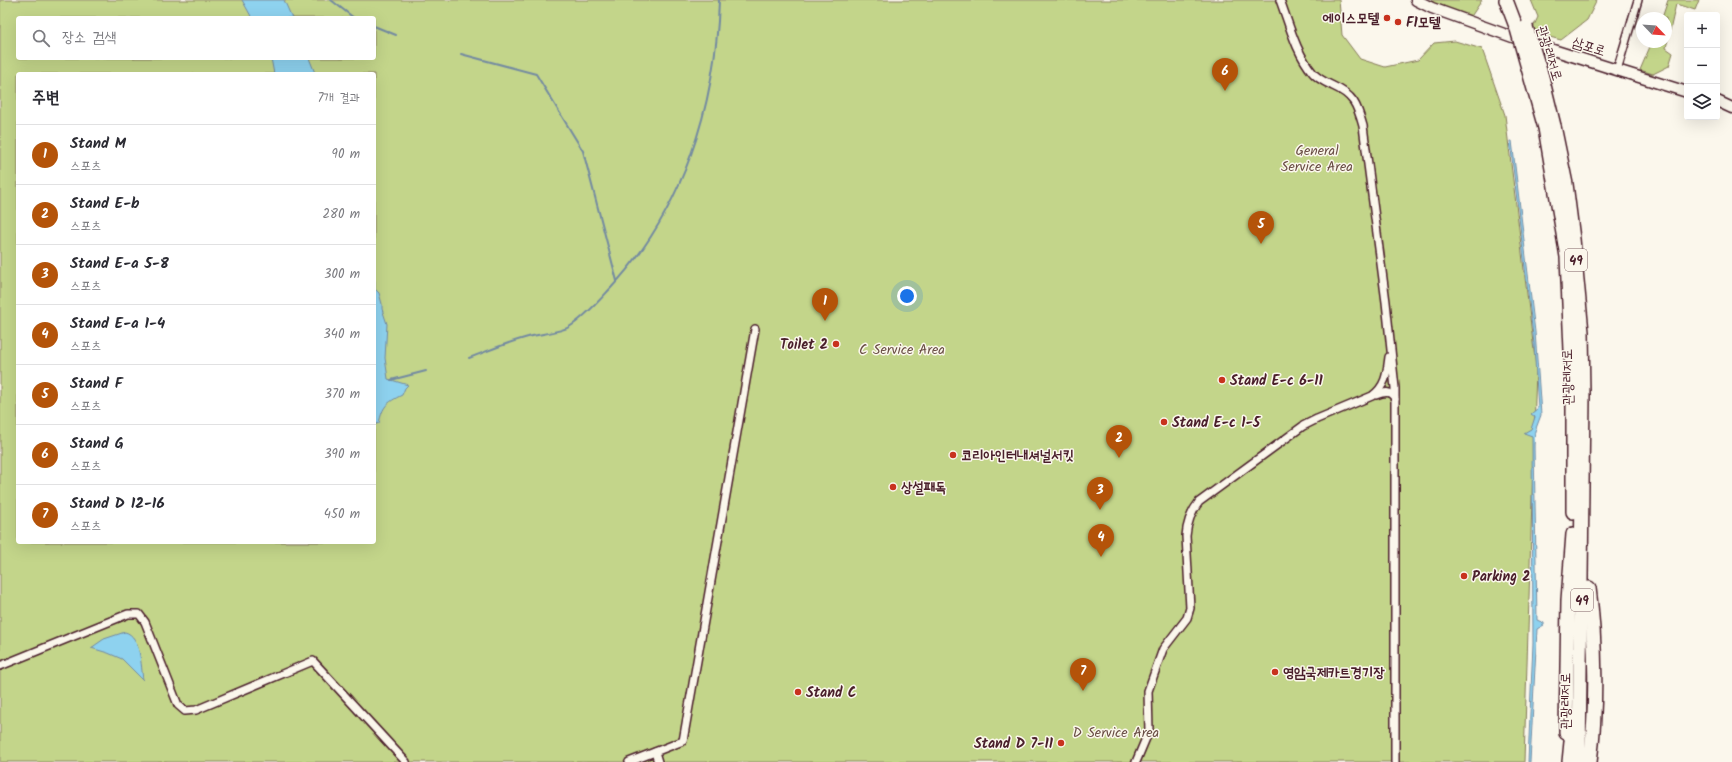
<!DOCTYPE html>
<html lang="ko">
<head>
<meta charset="utf-8">
<style>
  body { margin:0; font-family:Kalam,"Poor Story",sans-serif; background:#f2f2f3; color:#2b2b33 }
  .controls { position:absolute; right:12px; top:12px; display:grid; overflow:hidden; border-radius:4px; box-shadow:0 4px 16px #0002 }
  .controls button { width:36px; height:36px; display:grid; place-items:center; padding:0; border:0; border-bottom:1px solid #e1e1e2; background:#fff; color:#2b2b33; font:20px sans-serif }
  .compass { position:absolute; left:1636px; top:12px; width:36px; height:36px; border-radius:50%; background:#fff; box-shadow:0 4px 16px #0002; rotate:115deg }
  .you { position:absolute; left:907px; top:296px; width:14px; height:14px; margin:-10px; border:3px solid #fff; border-radius:50%; background:#1a73e8; box-shadow:0 0 0 6px #1a73e833 }
  .badge { display:grid; place-items:center; width:26px; height:26px; border-radius:50%; background:#b45309; color:#fff; font-size:13px; font-weight:700 }
  .pin { position:absolute; translate:-50% -33px; filter:drop-shadow(0 1px 2px #0008) }
  .pin::after { content:''; position:absolute; top:21px; width:14px; height:12px; background:inherit; clip-path:polygon(0 0,100% 0,50% 100%) }
  .list { margin:0; padding:0; list-style:none }
  h2 { display:flex; justify-content:space-between; align-items:center; height:52px; margin:0; padding:0 16px; font-size:17px }
  h2 small { font-size:13px; font-weight:400; color:#7c7c81 }
  .list li { display:grid; grid-template-columns:26px 1fr auto; gap:12px; align-items:center; box-sizing:border-box; height:60px; padding:0 16px; border-top:1px solid #e1e1e2 }
  .list b { display:block; font-size:15px; white-space:nowrap }
  .list p { margin:0; font-size:13px; white-space:nowrap; color:#7c7c81 }
  .list em { font-size:13px; font-style:normal; color:#7c7c81 }
  .icon { flex:none; width:22px; height:22px; fill:none; stroke:currentColor; stroke-width:2; stroke-linecap:round; stroke-linejoin:round }
  .map { position:relative; flex:none; width:1732px; height:762px; overflow:hidden }
  .search { position:absolute; background:#fff; box-shadow:0 4px 16px #0002; left:16px; top:16px; width:360px; height:44px; display:flex; align-items:center; gap:10px; box-sizing:border-box; padding:0 14px; border-radius:4px; color:#7c7c81; font-size:15px }
  .panel { position:absolute; background:#fff; box-shadow:0 4px 16px #0002; left:16px; top:72px; width:360px; height:472px; border-radius:4px }
  .map>svg:first-child { display:block }
  .green { fill:#c3d58a; stroke:#867a5a; fill-rule:evenodd }
  .water { fill:#8ed2ef; stroke:#738aa1 }
  .lines { fill:none; stroke-linecap:round; stroke-linejoin:round }
  .stream { stroke:#738aa1; stroke-width:2 }
  .street-casing { stroke:#4a1f2b; stroke-width:10 }
  .secondary-casing { stroke:#4a1f2b; stroke-width:13 }
  .highway-casing { stroke:#4a1f2b; stroke-width:16 }
  .street { stroke:#fbf7ec; stroke-width:7 }
  .secondary { stroke:#fbf7ec; stroke-width:10 }
  .highway { stroke:#fbf7ec; stroke-width:13 }
  .highway-bridge-casing { stroke:#4a1f2b; stroke-width:16; stroke-linecap:butt }
  .highway-bridge { stroke:#fbf7ec; stroke-width:13 }
  .poi-dot { fill:#c8321e; stroke:#fbf7ec; stroke-width:1.5 }
  .labels { text-anchor:middle; stroke-width:3; stroke-linejoin:round; paint-order:stroke }
  .shield { fill:#fbf7ec; stroke:#7f6065; stroke-width:1 }
  .shield-label { font-size:13px; font-weight:bold; fill:#4a1f2b }
  .poi-label { font-size:14px; font-weight:bold; fill:#4a1f2b; stroke:#fbf7ec; text-anchor:start }
  .street-label { font-size:14px; fill:#4a1f2b; stroke:#fbf7ec }
  .park-label { font-size:14px; fill:#684c43; stroke:#fbf7ec }
</style>
</head>
<body>
<div class="map">
<svg width="1732" height="762" viewBox="0 0 1732 762">
  <rect width="100%" height="100%" fill="#fbf7ec"/>
  <filter id="ink" filterUnits="userSpaceOnUse"><feTurbulence type="fractalNoise" baseFrequency=".025" numOctaves="2"/><feDisplacementMap in="SourceGraphic" scale="8" xChannelSelector="R" yChannelSelector="G"/><feConvolveMatrix kernelMatrix="1 2 1 2 8 2 1 2 1" color-interpolation-filters="sRGB"/></filter>
  <g filter="url(#ink)">
    <g class="green">
      <path d="M0,0H1339L1342,35L1360,59L1385,67L1418,60L1434,43L1455,41L1482,49L1505,115L1536,367L1524,762H0ZM18,18H374V58H18ZM18,74H374V542H18Z"/>
      <path d="M1426,0H1482L1470,18Z"/>
      <path d="M1531,0H1597L1587,20L1561,40L1531,32L1538,17Z"/>
      <path d="M1668,0H1699L1695,10L1676,4L1666,48L1673,53L1669,66L1653,74L1640,70L1652,42H1666V18H1662Z"/>
    </g>
    <g class="water">
      <path d="M242,0H284L292,18H252Z"/>
      <path d="M271,58H309L315,73L274,74Z"/>
      <path d="M1510,141H1512L1535,332L1539,386L1541,415L1535,431L1534,445L1537,620L1544,623V625L1537,629L1530,762H1528L1533,643L1532,436L1524,433L1531,429L1535,417L1531,414L1538,408L1534,344Z"/>
      <path d="M374,279L375,281V289L379,293L382,304V309L387,324L385,358L388,379L408,385L405,388L402,395C386,403 383,406 379,423L374,425Z"/>
      <path d="M125,632C141,636 141,666 143,680L122,659L108,653L91,648L104,639Z"/>
    </g>
    <g class="lines">
      <g class="stream">
        <path d="M331,0L354,18"/>
        <path d="M374,26L396,35"/>
        <path d="M461,54L536,74L583,151L617,281"/>
        <path d="M469,358C488,351 508,342 528,337C538,334 562,332 569,327C583,319 598,302 609,290C683,212 716,106 719,0"/>
        <path d="M391,380L426,371"/>
      </g>
      <defs>
        <g id="street">
          <path d="M1280,0C1289,24 1296,53 1313,73C1318,79 1325,82 1333,86C1353,95 1357,104 1363,126L1386,302L1395,388V762"/>
          <path d="M1617,70L1638,0"/>
          <path d="M1376,395C1384,392 1391,390 1395,399"/>
          <path d="M0,666L128,614H139L145,622L178,705L185,711L196,710L313,661L406,762"/>
          <path d="M655,752L658,762"/>
          <path d="M629,762L683,741L755,329"/>
          <path d="M1136,762L1149,731L1148,691L1163,649L1187,618L1190,608L1186,536C1187,523 1191,512 1199,502L1303,426L1317,419L1372,396C1386,386 1387,373 1389,357"/>
        </g>
        <g id="secondary">
          <path d="M1416,0L1432,8L1518,39L1687,92"/>
          <path d="M1717,101L1732,108"/>
        </g>
        <g id="highway">
          <path d="M1506,0L1517,29"/>
          <path d="M1554,126L1566,184L1573,239L1582,332L1583,395L1579,762"/>
          <path d="M1545,128L1567,257L1573,397V512"/>
          <path d="M1589,588C1596,642 1597,708 1590,762"/>
          <path d="M1566,733L1568,600L1573,534"/>
          <path d="M1569,762L1573,722"/>
        </g>
      </defs>
      <use href="#street" class="street-casing"/>
      <use href="#secondary" class="secondary-casing"/>
      <use href="#highway" class="highway-casing"/>
      <use href="#street" class="street"/>
      <use href="#secondary" class="secondary"/>
      <use href="#highway" class="highway"/>
      <defs>
        <g id="highway-bridge">
          <path d="M1526,27L1542,77L1554,126"/>
          <path d="M1517,29L1545,128"/>
        </g>
      </defs>
      <use href="#highway-bridge" class="highway-bridge-casing"/>
      <use href="#highway-bridge" class="highway-bridge"/>
    </g>
  </g>
  <g class="poi-dot">
    <circle cx="1387" cy="18" r="4"/>
    <circle cx="1398" cy="22" r="4"/>
    <circle cx="836" cy="344" r="4"/>
    <circle cx="1222" cy="380" r="4"/>
    <circle cx="1164" cy="422" r="4"/>
    <circle cx="953" cy="455" r="4"/>
    <circle cx="893" cy="487" r="4"/>
    <circle cx="1464" cy="576" r="4"/>
    <circle cx="1275" cy="672" r="4"/>
    <circle cx="798" cy="692" r="4"/>
    <circle cx="1061" cy="743" r="4"/>
  </g>
  <g class="labels">
    <g class="shield">
      <rect x="1565" y="249" width="22" height="22" rx="3"/>
      <rect x="1571" y="589" width="22" height="22" rx="3"/>
    </g>
    <g class="shield-label">
      <text x="1576" y="265">49</text>
      <text x="1582" y="605">49</text>
    </g>
    <g class="poi-label">
      <text x="1379" y="23" text-anchor="end">에이스모텔</text>
      <text x="1406" y="27">F1모텔</text>
      <text x="828" y="349" text-anchor="end">Toilet 2</text>
      <text x="1230" y="385">Stand E-c 6-11</text>
      <text x="1172" y="427">Stand E-c 1-5</text>
      <text x="961" y="460">코리아인터내셔널서킷</text>
      <text x="901" y="492">상설패독</text>
      <text x="1472" y="581">Parking 2</text>
      <text x="1283" y="677">영암국제카트경기장</text>
      <text x="806" y="697">Stand C</text>
      <text x="1053" y="748" text-anchor="end">Stand D 7-11</text>
    </g>
    <g class="street-label">
      <text transform="translate(1589 46) rotate(17)" y="5">삼포로</text>
      <text transform="translate(1550 53) rotate(73)" y="5">관광레저로</text>
      <text transform="translate(1567 377) rotate(-91)" y="5">관광레저로</text>
      <text transform="translate(1565 701) rotate(-90)" y="5">관광레저로</text>
    </g>
    <g class="park-label">
      <text x="1317" y="155">General<tspan x="1317" dy="16">Service Area</tspan></text>
      <text x="902" y="354">C Service Area</text>
      <text x="1116" y="737">D Service Area</text>
    </g>
  </g>
</svg>
<div class="controls">
<button>+</button>
<button>−</button>
<button><svg class="icon" aria-label="layers" viewBox="0 0 24 24"><path d="M12 4l9 5-9 5-9-5zM3 14l9 5 9-5"/></svg></button>
</div>
<svg class="compass" viewBox="-18 -18 36 36"><path d="M0-13l5 13h-10z" fill="#e53935"/><path d="M0 13l5-13h-10z" fill="#7c7c81"/></svg>
<div class="you"></div>
<div class="pin badge" style="left:825px;top:321px">1</div>
<div class="pin badge" style="left:1119px;top:458px">2</div>
<div class="pin badge" style="left:1100px;top:510px">3</div>
<div class="pin badge" style="left:1101px;top:557px">4</div>
<div class="pin badge" style="left:1261px;top:244px">5</div>
<div class="pin badge" style="left:1225px;top:91px">6</div>
<div class="pin badge" style="left:1083px;top:691px">7</div>
<div class="search"><svg class="icon" aria-label="search" viewBox="0 0 24 24"><circle cx="10" cy="10" r="6"/><path d="M15 15l6 6"/></svg>장소 검색</div>
<section class="panel">
<h2>주변<small>7개 결과</small></h2>
<ul class="list">
<li><span class="badge">1</span><div><b>Stand M</b><p>스포츠</p></div><em>90 m</em></li>
<li><span class="badge">2</span><div><b>Stand E-b</b><p>스포츠</p></div><em>280 m</em></li>
<li><span class="badge">3</span><div><b>Stand E-a 5-8</b><p>스포츠</p></div><em>300 m</em></li>
<li><span class="badge">4</span><div><b>Stand E-a 1-4</b><p>스포츠</p></div><em>340 m</em></li>
<li><span class="badge">5</span><div><b>Stand F</b><p>스포츠</p></div><em>370 m</em></li>
<li><span class="badge">6</span><div><b>Stand G</b><p>스포츠</p></div><em>390 m</em></li>
<li><span class="badge">7</span><div><b>Stand D 12-16</b><p>스포츠</p></div><em>450 m</em></li>
</ul>
</section>
</div>
</body>
</html>
